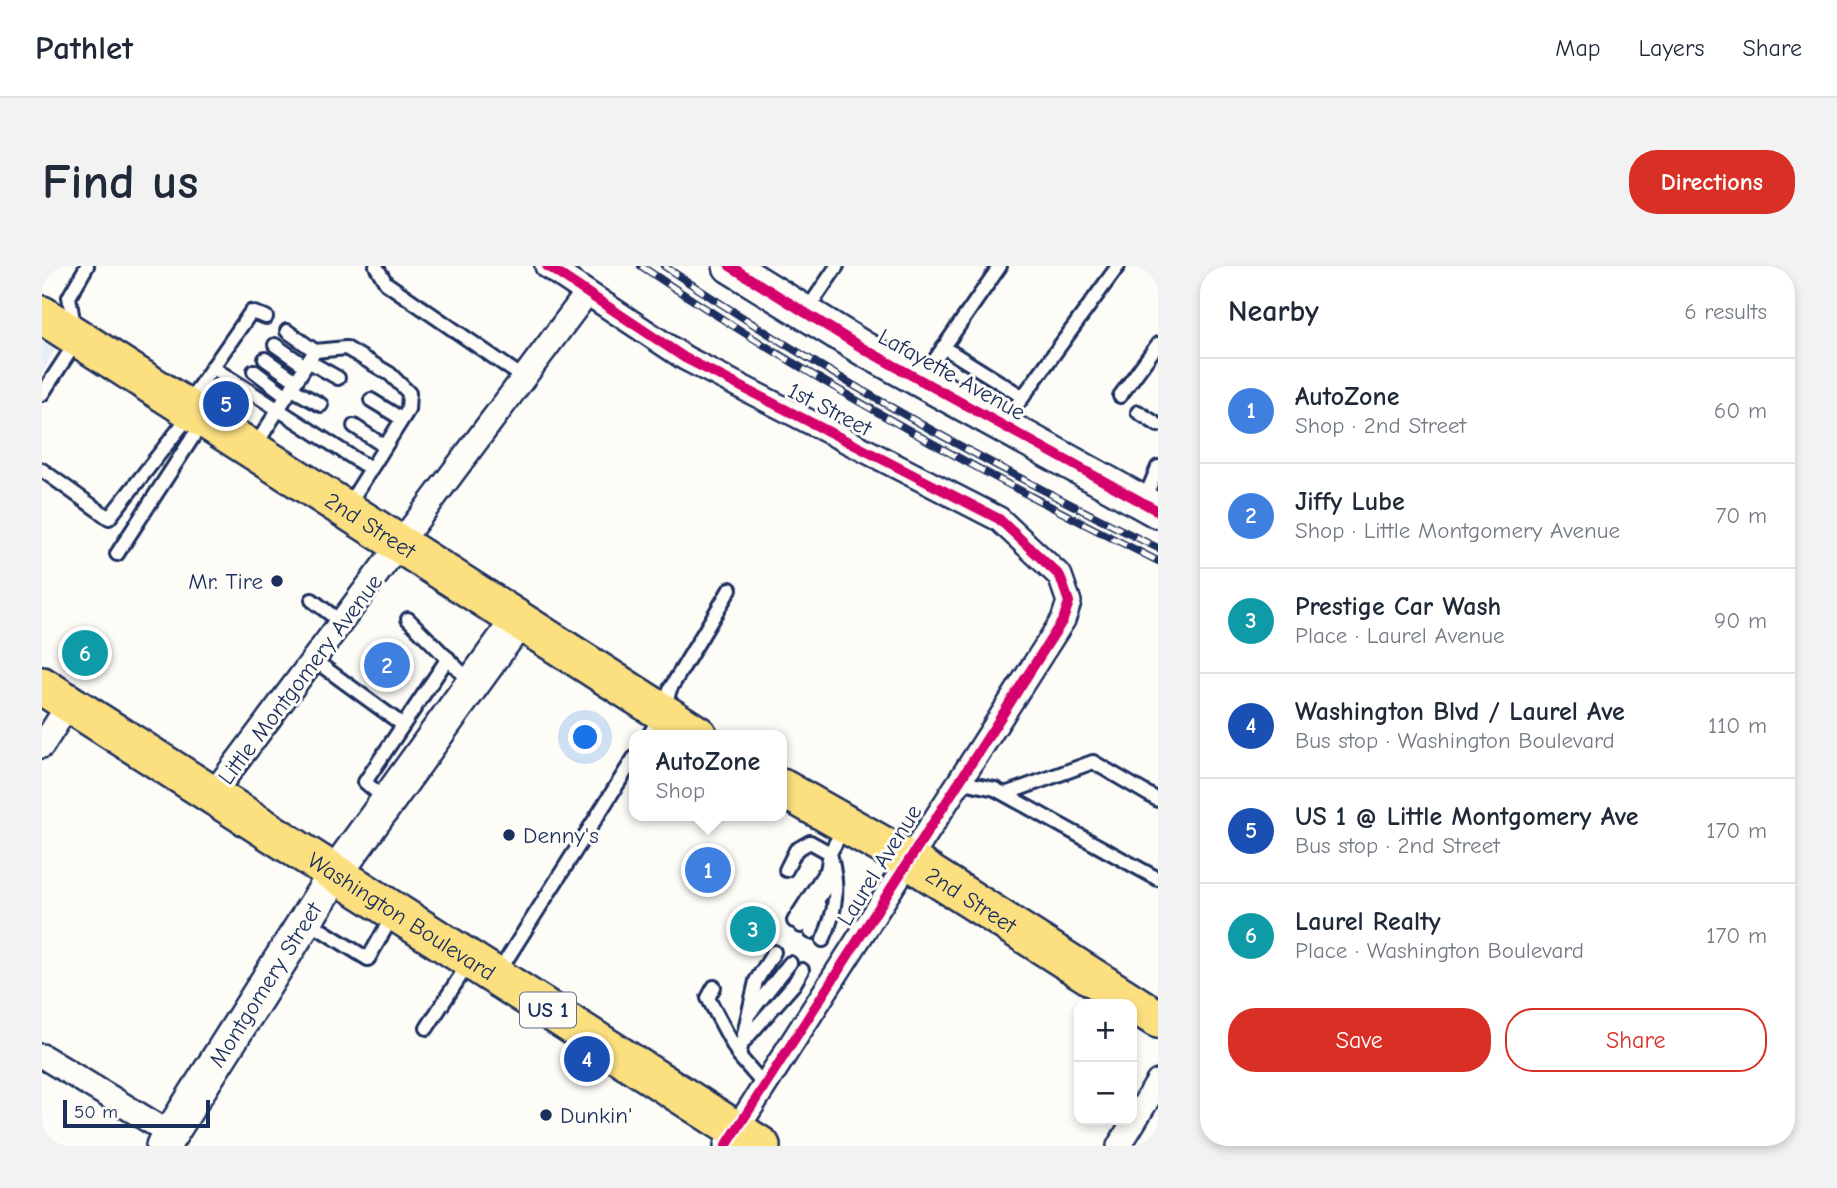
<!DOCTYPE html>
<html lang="en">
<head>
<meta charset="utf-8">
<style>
  body { margin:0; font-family:"Comic Neue",sans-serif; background:#f2f2f3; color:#1f2937 }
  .controls { position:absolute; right:21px; bottom:21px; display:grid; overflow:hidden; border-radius:14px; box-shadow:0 4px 10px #0003 }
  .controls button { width:63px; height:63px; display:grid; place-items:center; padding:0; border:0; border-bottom:2px solid #e0e1e3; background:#fff; color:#1f2937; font:35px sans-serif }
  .scale { position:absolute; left:21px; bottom:18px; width:147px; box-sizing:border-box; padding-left:7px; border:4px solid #1b2f5e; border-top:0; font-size:19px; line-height:24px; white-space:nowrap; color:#1b2f5e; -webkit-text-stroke:5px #fdfcf7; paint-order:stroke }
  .you { position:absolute; left:544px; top:472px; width:24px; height:24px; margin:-18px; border:5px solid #fff; border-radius:50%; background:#1a73e8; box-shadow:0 0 0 10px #1a73e833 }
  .badge { display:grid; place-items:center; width:46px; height:46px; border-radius:50%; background:#d93025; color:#fff; font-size:23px; font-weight:700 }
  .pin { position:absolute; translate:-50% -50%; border:4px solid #fff; box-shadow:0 2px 7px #0006 }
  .popup { position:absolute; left:587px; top:464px; width:158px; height:91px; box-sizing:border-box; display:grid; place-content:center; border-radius:14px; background:#fff; filter:drop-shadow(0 2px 5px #0005); font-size:23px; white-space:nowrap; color:#747a83 }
  .popup b { font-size:26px; color:#1f2937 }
  .popup::after { content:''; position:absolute; left:50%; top:100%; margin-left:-14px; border:14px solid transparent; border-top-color:#fff }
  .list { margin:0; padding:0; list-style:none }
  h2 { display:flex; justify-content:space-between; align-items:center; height:91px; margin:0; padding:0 28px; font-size:30px }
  h2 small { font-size:23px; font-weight:400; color:#747a83 }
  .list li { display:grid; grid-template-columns:46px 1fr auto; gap:21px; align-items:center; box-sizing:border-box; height:105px; padding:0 28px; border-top:2px solid #e0e1e3 }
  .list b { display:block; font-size:26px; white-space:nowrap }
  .list p { margin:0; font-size:23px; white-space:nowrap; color:#747a83 }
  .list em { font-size:23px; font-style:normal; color:#747a83 }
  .actions { display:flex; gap:14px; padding:21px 28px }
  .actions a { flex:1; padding:16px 0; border:2px solid #d93025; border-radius:28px; text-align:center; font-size:24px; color:#d93025 }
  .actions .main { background:#d93025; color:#fff }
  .map { position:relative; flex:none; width:1116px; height:880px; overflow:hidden; border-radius:28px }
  header { display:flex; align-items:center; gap:42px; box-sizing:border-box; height:98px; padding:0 35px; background:#fff; border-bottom:2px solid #e0e1e3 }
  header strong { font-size:33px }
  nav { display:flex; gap:38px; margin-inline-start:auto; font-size:24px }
  .intro { display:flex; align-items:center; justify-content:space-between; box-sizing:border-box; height:168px; padding:0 42px }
  h1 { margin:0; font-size:49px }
  .button { padding:18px 32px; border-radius:28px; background:#d93025; color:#fff; font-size:24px; font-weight:700 }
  main { display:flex; gap:42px; padding:0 42px }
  aside { flex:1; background:#fff; border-radius:28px; box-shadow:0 4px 10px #0003 }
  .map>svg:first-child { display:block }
  .built { fill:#e8eef8 }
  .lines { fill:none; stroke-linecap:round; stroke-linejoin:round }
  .lane-casing { stroke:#1b2f5e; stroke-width:18 }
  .street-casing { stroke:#1b2f5e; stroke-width:28 }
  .secondary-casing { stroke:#1b2f5e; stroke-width:38 }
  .primary-casing { stroke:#1b2f5e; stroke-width:42 }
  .lane { stroke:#fdfcf7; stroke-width:12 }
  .street { stroke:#fdfcf7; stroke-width:23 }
  .secondary { stroke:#fdfcf7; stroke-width:33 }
  .primary { stroke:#fce080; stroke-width:37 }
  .rail-casing { stroke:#1b2f5e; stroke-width:8 }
  .rail { stroke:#fdfcf7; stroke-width:5; stroke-dasharray:16; stroke-linecap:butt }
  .cycleway-casing { stroke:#fdfcf7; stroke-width:15 }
  .cycleway { stroke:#d6006c; stroke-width:10 }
  .poi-dot { fill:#1b2f5e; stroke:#fdfcf7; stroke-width:2.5 }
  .labels { text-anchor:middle; stroke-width:6; stroke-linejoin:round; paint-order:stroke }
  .shield { fill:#fdfcf7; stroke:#5f6c8c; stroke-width:2 }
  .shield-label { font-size:21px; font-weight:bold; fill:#1b2f5e }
  .street-label { font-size:23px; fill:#1b2f5e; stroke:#fdfcf7 }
  .poi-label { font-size:23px; fill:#1b2f5e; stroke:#fdfcf7; text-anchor:start }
</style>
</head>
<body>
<header>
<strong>Pathlet</strong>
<nav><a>Map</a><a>Layers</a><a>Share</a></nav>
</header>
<div class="intro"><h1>Find us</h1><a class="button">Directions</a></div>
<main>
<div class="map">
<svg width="1116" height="880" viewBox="0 0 1116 880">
  <rect width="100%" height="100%" fill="#fdfcf7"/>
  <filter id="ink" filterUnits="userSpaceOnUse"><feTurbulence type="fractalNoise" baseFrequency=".0143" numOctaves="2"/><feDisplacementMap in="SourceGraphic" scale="14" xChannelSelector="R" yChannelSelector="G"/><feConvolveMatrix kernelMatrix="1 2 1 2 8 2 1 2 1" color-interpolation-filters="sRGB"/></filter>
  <g filter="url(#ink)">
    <path class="built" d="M0,72L15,81L0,107Z"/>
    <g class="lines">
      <defs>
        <g id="lane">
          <path d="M334,0L344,17L482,112"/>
          <path d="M763,47L795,0"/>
          <path d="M32,59L27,31L45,0"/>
          <path d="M245,65L273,85"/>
          <path d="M233,79L263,100"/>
          <path d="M901,81L981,131"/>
          <path d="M223,93L254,115"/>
          <path d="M266,95L296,112"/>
          <path d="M170,101L327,202"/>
          <path d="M212,105L245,130"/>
          <path d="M879,114L958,0"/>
          <path d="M250,123L279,139"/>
          <path d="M0,128L34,76"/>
          <path d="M1078,130L1116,78"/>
          <path d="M329,134L360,153"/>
          <path d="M145,138L209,46L224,51"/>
          <path d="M1096,146L1116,159"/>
          <path d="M961,158L1076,0"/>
          <path d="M312,160L342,180"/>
          <path d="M212,182L273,85L304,82L348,108L367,127L366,144L305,241"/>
          <path d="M0,204L67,252L148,149"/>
          <path d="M1101,237L1116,201"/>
          <path d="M75,288L160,157"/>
          <path d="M270,334L300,357"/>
          <path d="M366,353L430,417"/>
          <path d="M272,394L361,459"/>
          <path d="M607,469L621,447L628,423L688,323"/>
          <path d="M916,515L953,523L1116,613"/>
          <path d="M963,528L1051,496L1116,534"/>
          <path d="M345,535L323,516L406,392"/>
          <path d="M744,604L754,584L768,576L788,587L782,624L759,660"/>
          <path d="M265,655L326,693L351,649"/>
          <path d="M752,655L782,608"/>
          <path d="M769,666L777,640"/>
          <path d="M781,674C795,644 797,620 788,587L803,560"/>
          <path d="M456,707L592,492"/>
          <path d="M672,721L666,732L697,790"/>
          <path d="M708,747L748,697"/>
          <path d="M385,762L426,698"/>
          <path d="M702,775L752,718L760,704"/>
          <path d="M722,819L697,790L714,715L732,686"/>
        </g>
        <g id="street">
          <path d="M505,0L643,92L957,253L1018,310L1027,336L1021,354L684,880"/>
          <path d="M0,480L27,438"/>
          <path d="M170,529L545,27"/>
          <path d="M0,790L129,868"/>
          <path d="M1077,880L1116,816"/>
        </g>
        <g id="secondary">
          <path d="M688,0L822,83L1116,245"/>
          <path id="s1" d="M121,880L293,608L476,355"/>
        </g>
        <g id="primary">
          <path id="s2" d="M0,49L656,469"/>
          <path id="s3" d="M0,420L719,880"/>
          <path id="s4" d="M740,522L865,593L1116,753"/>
        </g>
      </defs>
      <use href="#lane" class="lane-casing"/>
      <use href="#street" class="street-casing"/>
      <use href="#secondary" class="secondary-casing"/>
      <use href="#primary" class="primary-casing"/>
      <use href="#lane" class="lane"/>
      <use href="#street" class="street"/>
      <use href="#secondary" class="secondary"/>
      <use href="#primary" class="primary"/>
      <defs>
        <g id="rail">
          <path d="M599,0C764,111 938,207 1116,295"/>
          <path d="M622,0C779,106 946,199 1116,282"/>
        </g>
      </defs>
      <use href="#rail" class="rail-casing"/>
      <use href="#rail" class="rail"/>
      <defs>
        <g id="cycleway">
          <path d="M505,0L643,92L957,253L1018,310L1027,336L1021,354L684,880"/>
          <path d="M688,0L822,83L1116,245"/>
        </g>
      </defs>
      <use href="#cycleway" class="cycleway-casing"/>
      <use href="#cycleway" class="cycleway"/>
    </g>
  </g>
  <g class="poi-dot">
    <circle cx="235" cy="315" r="7"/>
    <circle cx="467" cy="569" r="7"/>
    <circle cx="504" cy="849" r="7"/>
  </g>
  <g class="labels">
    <rect class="shield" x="478" y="726.5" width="56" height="35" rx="5"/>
    <g class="shield-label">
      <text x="506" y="751">US 1</text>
    </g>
    <g class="street-label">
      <text transform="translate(910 108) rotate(29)" y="8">Lafayette Avenue</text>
      <text transform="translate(788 143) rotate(27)" y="8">1st Street</text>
      <text dy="8" stroke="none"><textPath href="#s2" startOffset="390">2nd Street</textPath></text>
      <text transform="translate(258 413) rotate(-53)" y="8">Little Montgomery Avenue</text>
      <text transform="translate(837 599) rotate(-58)" y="8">Laurel Avenue</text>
      <text dy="8" stroke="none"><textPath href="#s4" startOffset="220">2nd Street</textPath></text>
      <text dy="8" stroke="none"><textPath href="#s3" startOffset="427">Washington Boulevard</textPath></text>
      <text dy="8" stroke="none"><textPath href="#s1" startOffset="191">Montgomery Street</textPath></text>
    </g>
    <g class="poi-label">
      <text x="221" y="323" text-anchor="end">Mr. Tire</text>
      <text x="481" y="577">Denny's</text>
      <text x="518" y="857">Dunkin'</text>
    </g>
  </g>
</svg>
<div class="controls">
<button>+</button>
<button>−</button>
</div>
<div class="scale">50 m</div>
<div class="you"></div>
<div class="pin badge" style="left:666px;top:604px;background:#3f7fe0">1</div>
<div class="popup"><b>AutoZone</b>Shop</div>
<div class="pin badge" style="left:345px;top:399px;background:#3f7fe0">2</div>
<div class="pin badge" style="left:711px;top:663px;background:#0f9aa8">3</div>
<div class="pin badge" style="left:545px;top:793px;background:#1a4fb4">4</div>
<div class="pin badge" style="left:184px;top:138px;background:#1a4fb4">5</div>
<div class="pin badge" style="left:43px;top:387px;background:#0f9aa8">6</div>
</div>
<aside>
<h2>Nearby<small>6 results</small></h2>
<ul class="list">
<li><span class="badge" style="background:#3f7fe0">1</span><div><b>AutoZone</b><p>Shop · 2nd Street</p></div><em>60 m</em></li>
<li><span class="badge" style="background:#3f7fe0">2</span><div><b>Jiffy Lube</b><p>Shop · Little Montgomery Avenue</p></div><em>70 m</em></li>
<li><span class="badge" style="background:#0f9aa8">3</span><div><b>Prestige Car Wash</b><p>Place · Laurel Avenue</p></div><em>90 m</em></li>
<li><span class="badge" style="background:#1a4fb4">4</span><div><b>Washington Blvd / Laurel Ave</b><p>Bus stop · Washington Boulevard</p></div><em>110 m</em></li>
<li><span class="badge" style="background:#1a4fb4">5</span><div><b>US 1 @ Little Montgomery Ave</b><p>Bus stop · 2nd Street</p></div><em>170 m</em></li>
<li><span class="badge" style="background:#0f9aa8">6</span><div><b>Laurel Realty</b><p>Place · Washington Boulevard</p></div><em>170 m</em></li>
</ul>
<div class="actions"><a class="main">Save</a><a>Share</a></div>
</aside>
</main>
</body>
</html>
